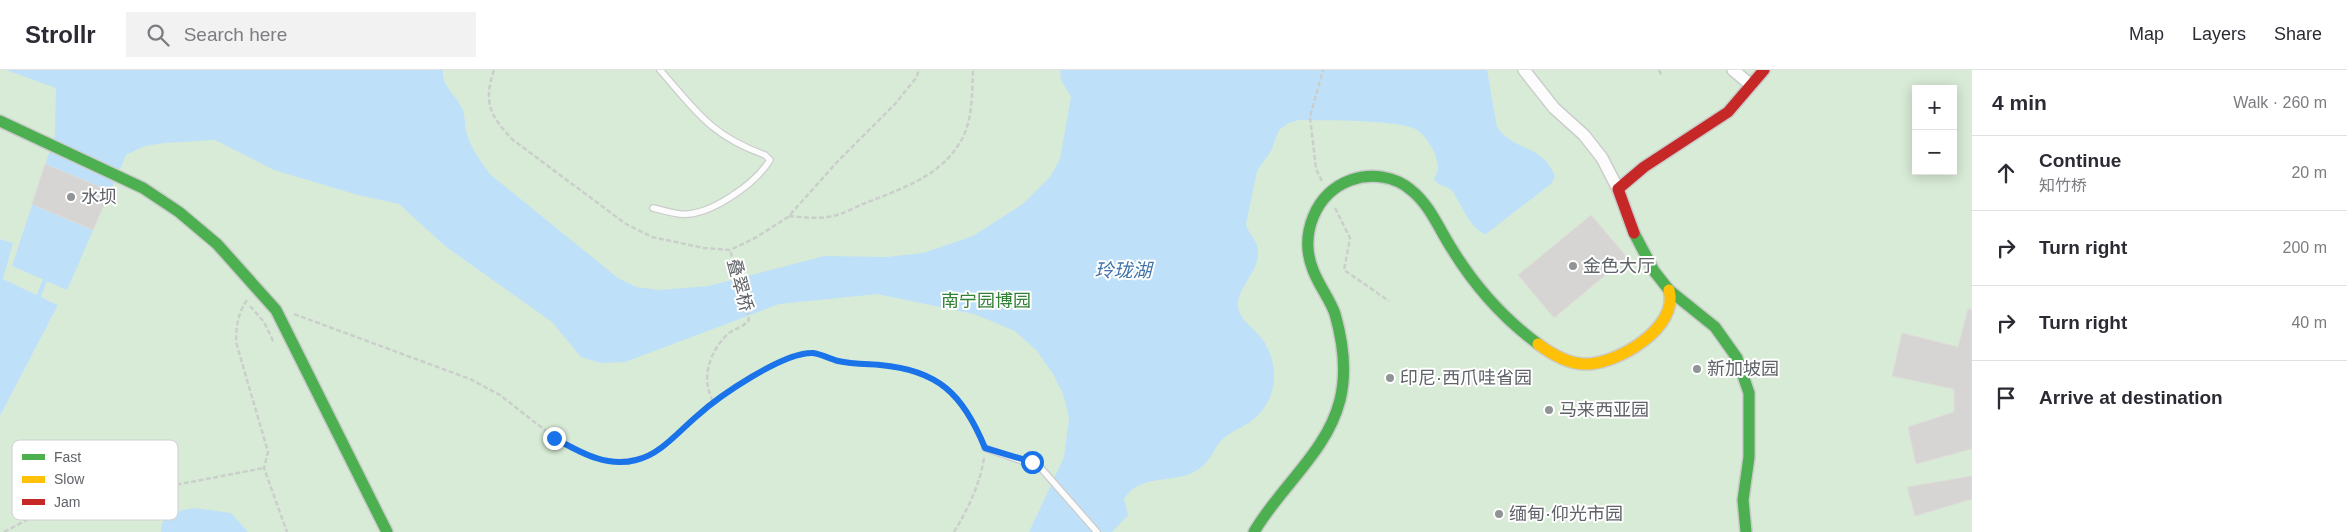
<!DOCTYPE html>
<html lang="en">
<head>
<meta charset="utf-8">
<style>
  body { margin:0; font-family:Helvetica,"Noto Sans SC",sans-serif; background:#f2f2f3; color:#2b2b33 }
  .controls { position:absolute; right:15px; top:15px; display:grid; overflow:hidden; border-radius:0px; box-shadow:0 2px 12px #0003 }
  .controls button { width:45px; height:45px; display:grid; place-items:center; padding:0; border:0; border-bottom:1px solid #e1e1e2; background:#fff; color:#2b2b33; font:25px sans-serif }
  .stop { position:absolute; width:15px; height:15px; margin:-11px; border:4px solid #1a73e8; border-radius:50%; background:#fff }
  .stop.end { background:#1a73e8; border-color:#fff; box-shadow:0 1px 5px #0008 }
  .list { margin:0; padding:0; list-style:none }
  h2 { display:flex; justify-content:space-between; align-items:center; height:65px; margin:0; padding:0 20px; font-size:21px }
  h2 small { font-size:16px; font-weight:400; color:#7c7c81 }
  .list li { display:grid; grid-template-columns:32px 1fr auto; gap:15px; align-items:center; box-sizing:border-box; height:75px; padding:0 20px; border-top:1px solid #e1e1e2 }
  .list b { display:block; font-size:19px; white-space:nowrap }
  .list p { margin:0; font-size:16px; white-space:nowrap; color:#7c7c81 }
  .list em { font-size:16px; font-style:normal; color:#7c7c81 }
  .icon { flex:none; width:28px; height:28px; fill:none; stroke:currentColor; stroke-width:2; stroke-linecap:round; stroke-linejoin:round }
  .map { position:relative; flex:none; width:1972px; height:462px; overflow:hidden }
  header { display:flex; align-items:center; gap:30px; box-sizing:border-box; height:70px; padding:0 25px; background:#fff; border-bottom:1px solid #e1e1e2 }
  header strong { font-size:24px }
  nav { display:flex; gap:28px; margin-inline-start:auto; font-size:18px }
  .search { width:350px; height:45px; background:#f2f2f3; display:flex; align-items:center; gap:12px; box-sizing:border-box; padding:0 18px; border-radius:0px; color:#7c7c81; font-size:19px }
  main { display:flex }
  aside { flex:1; background:#fff }
  .map>svg:first-child { display:block }
  .green { fill:#d8ebd6; fill-rule:evenodd }
  .water { fill:#bfe0f9 }
  .lines { fill:none; stroke-linecap:round; stroke-linejoin:round }
  .stream { stroke:#bfe0f9; stroke-width:4.5 }
  .building { fill:#d6d5d3; stroke:#deddd9 }
  .lane-casing { stroke:#cbcccc; stroke-width:8 }
  .street-casing { stroke:#cbcccc; stroke-width:14 }
  .fast-casing { stroke:#cacacb; stroke-width:14 }
  .slow-casing { stroke:#cacacb; stroke-width:14 }
  .jam-casing { stroke:#cacacb; stroke-width:14 }
  .path { stroke:#cacfcc; stroke-width:2.5; stroke-dasharray:5 2.5; stroke-linecap:butt }
  .lane { stroke:#fdfcfc; stroke-width:5.5 }
  .street { stroke:#fdfcfc; stroke-width:11 }
  .fast { stroke:#4caf50; stroke-width:11 }
  .slow { stroke:#ffc107; stroke-width:11 }
  .jam { stroke:#c62828; stroke-width:11 }
  .route { stroke:#1a73e8; stroke-width:6 }
  .poi-dot { fill:#919496; stroke:#fff; stroke-width:2 }
  .labels { text-anchor:middle; stroke-width:4; stroke-linejoin:round; paint-order:stroke }
  .poi-label { font-size:18px; fill:#5f6368; stroke:#fff; text-anchor:start }
  .street-label { font-size:18px; fill:#5f6368; stroke:#fff }
  .park-label { font-size:18px; fill:#348238; stroke:#fff }
  .water-label { font-size:19px; font-style:italic; fill:#4174aa; stroke:#fff }
  .key { fill:#fff; stroke:#cfd0d2; stroke-width:1 }
  .key-label { font-size:14px; fill:#5f6368 }
</style>
</head>
<body>
<header>
<strong>Strollr</strong>
<div class="search"><svg class="icon" aria-label="search" viewBox="0 0 24 24"><circle cx="10" cy="10" r="6"/><path d="M15 15l6 6"/></svg>Search here</div>
<nav><a>Map</a><a>Layers</a><a>Share</a></nav>
</header>
<main>
<div class="map">
<svg width="1972" height="462" viewBox="0 0 1972 462">
  <rect width="100%" height="100%" fill="#efeeea"/>
  <path class="green" d="M0,0H1972V462H0V346L58,235L3,209L12,173L0,169ZM1916,19H1953V101H1916Z"/>
  <g class="water">
    <path d="M6,0H443C442,17 455,24 462,38C466,46 464,56 467,64C471,79 482,93 491,105L618,208L636,217L659,220L709,216L824,186L887,187L923,183L973,166L1024,133L1050,107L1060,89L1071,27L1061,10L1060,0H1487L1497,57C1516,83 1541,73 1555,106L1552,113L1486,164C1471,161 1461,134 1453,122C1448,115 1438,117 1434,109C1435,106 1438,102 1438,99C1439,87 1427,66 1417,60C1400,49 1322,51 1299,50L1289,53L1279,60L1271,81L1257,101L1246,154C1248,164 1258,170 1258,181C1260,203 1232,221 1239,241C1243,253 1256,260 1263,270C1280,296 1278,328 1254,349C1246,356 1236,359 1228,365C1210,377 1216,391 1192,403C1170,413 1140,404 1124,429L1128,445L1112,462H1029L1064,387L1069,348L1063,324L1053,304L1037,281L1015,261L974,244L877,224L779,234L625,292L601,293L581,287L552,252L445,176L399,134L358,125L274,100L215,70L164,73L145,76L126,85L67,220L12,196L55,65L56,18Z"/>
    <path d="M0,169L13,173L3,209L58,235L0,346Z"/>
    <path d="M195,438L231,443L248,462H161C161,442 179,441 195,438Z"/>
  </g>
  <g class="lines">
    <path class="stream" d="M37,230L47,205"/>
  </g>
  <g class="building">
    <path d="M45,94L110,121L93,160L32,134Z"/>
    <path d="M1591,145L1627,187L1554,248L1518,205Z"/>
    <path d="M1968,239L1972,240V379L1916,394L1908,357L1954,342V319L1892,306L1902,263L1958,277Z"/>
    <path d="M1972,406V429L1915,446L1907,417Z"/>
  </g>
  <g class="lines">
    <defs>
      <g id="lane">
        <path d="M653,138C662,140 671,143 680,144C709,147 755,114 770,90L765,85C711,66 696,41 660,0"/>
        <path d="M985,378L1040,397L1097,462"/>
      </g>
      <g id="street">
        <path d="M1524,0L1554,38L1584,65L1602,88L1618,119"/>
        <path d="M1733,0L1751,15"/>
      </g>
      <g id="fast">
        <path d="M0,51L143,118L179,142L217,174L276,240L387,462"/>
        <path d="M1634,163L1654,201L1669,220L1715,257L1737,288L1749,323V387L1743,430L1746,462"/>
        <path d="M1254,462C1280,417 1327,382 1340,330C1347,302 1343,272 1335,244C1330,229 1319,216 1313,200C1299,165 1315,123 1351,110C1371,103 1395,106 1411,120C1430,135 1439,159 1452,179C1474,215 1503,248 1538,274"/>
      </g>
      <path id="slow" d="M1538,274C1550,283 1567,293 1583,294C1616,296 1680,257 1669,220"/>
      <path id="jam" d="M1634,163L1618,119L1644,97L1728,42L1764,0"/>
    </defs>
    <use href="#lane" class="lane-casing"/>
    <use href="#street" class="street-casing"/>
    <use href="#fast" class="fast-casing"/>
    <use href="#slow" class="slow-casing"/>
    <use href="#jam" class="jam-casing"/>
    <g class="path">
      <path d="M494,0C483,33 490,46 513,70L626,154L652,167L704,178L730,180L755,168L788,147L838,91L895,34L916,8L919,0"/>
      <path d="M1659,0L1662,7"/>
      <path d="M1322,111L1316,99L1310,47L1323,0"/>
      <path d="M1335,138L1350,168L1344,200L1389,231"/>
      <path d="M789,146C802,147 814,149 827,147C839,146 852,139 863,134C898,120 938,108 959,74C973,53 972,24 973,0"/>
      <path d="M247,230C238,243 236,256 236,272L268,382L264,398L287,462"/>
      <path d="M250,236L264,252L274,273"/>
      <path d="M294,244L470,309L500,325L555,368L584,384L603,390L621,393L639,390L656,381L713,331L779,292L812,283L840,291L902,297L923,303L944,314L959,331L982,370"/>
      <path d="M713,331C700,308 710,280 729,263C736,258 744,257 749,250L730,180"/>
      <path d="M4,462L38,444L75,434L264,398"/>
      <path d="M954,462C968,439 980,414 984,388"/>
    </g>
    <use href="#lane" class="lane"/>
    <use href="#street" class="street"/>
    <use href="#fast" class="fast"/>
    <use href="#slow" class="slow"/>
    <use href="#jam" class="jam"/>
  </g>
  <g class="lines">
    <path class="route" d="M554,368C580,382 606,398 636,390C660,385 679,361 697,346C719,326 783,282 813,283C821,284 830,289 838,291C851,294 866,294 880,295C938,300 963,324 985,378L1032,392"/>
  </g>
  <g class="poi-dot">
    <circle cx="71" cy="127" r="5"/>
    <circle cx="1573" cy="196" r="5"/>
    <circle cx="1697" cy="299" r="5"/>
    <circle cx="1390" cy="308" r="5"/>
    <circle cx="1549" cy="340" r="5"/>
    <circle cx="1499" cy="444" r="5"/>
  </g>
  <g class="labels">
    <g class="poi-label">
      <text x="81" y="133">水坝</text>
      <text x="1583" y="202">金色大厅</text>
      <text x="1707" y="305">新加坡园</text>
      <text x="1400" y="314">印尼·西爪哇省园</text>
      <text x="1559" y="346">马来西亚园</text>
      <text x="1509" y="450">缅甸·仰光市园</text>
    </g>
    <g class="street-label">
      <text transform="translate(740 215) rotate(75)" y="6">叠翠桥</text>
    </g>
    <g class="park-label">
      <text x="986" y="237">南宁园博园</text>
    </g>
    <g class="water-label">
      <text x="1123" y="207">玲珑湖</text>
    </g>
  </g>
  <rect x="12" y="370" width="166" height="80" rx="8" class="key"/>
  <rect x="22" y="384" width="23" height="6" fill="#4caf50"/>
  <rect x="22" y="406" width="23" height="7" fill="#ffc107"/>
  <rect x="22" y="429" width="23" height="6" fill="#c62828"/>
  <g class="key-label">
    <text x="54" y="392">Fast</text>
    <text x="54" y="414">Slow</text>
    <text x="54" y="437">Jam</text>
  </g>
</svg>
<div class="controls">
<button>+</button>
<button>−</button>
</div>
<div class="stop" style="left:1032px;top:392px"></div>
<div class="stop end" style="left:554px;top:368px"></div>
</div>
<aside>
<h2>4 min<small>Walk · 260 m</small></h2>
<ul class="list">
<li><svg class="icon" aria-label="ahead" viewBox="0 0 24 24"><path d="M12 20V5M6 11l6-6 6 6"/></svg><div><b>Continue</b><p>知竹桥</p></div><em>20 m</em></li>
<li><svg class="icon" aria-label="right" viewBox="0 0 24 24"><path d="M7 20v-9h11M14 6l5 5-5 5"/></svg><div><b>Turn right</b></div><em>200 m</em></li>
<li><svg class="icon" aria-label="right" viewBox="0 0 24 24"><path d="M7 20v-9h11M14 6l5 5-5 5"/></svg><div><b>Turn right</b></div><em>40 m</em></li>
<li><svg class="icon" aria-label="arrive" viewBox="0 0 24 24"><path d="M6 21V4h12l-3 4 3 4H6"/></svg><div><b>Arrive at destination</b></div></li>
</ul>
</aside>
</main>
</body>
</html>
